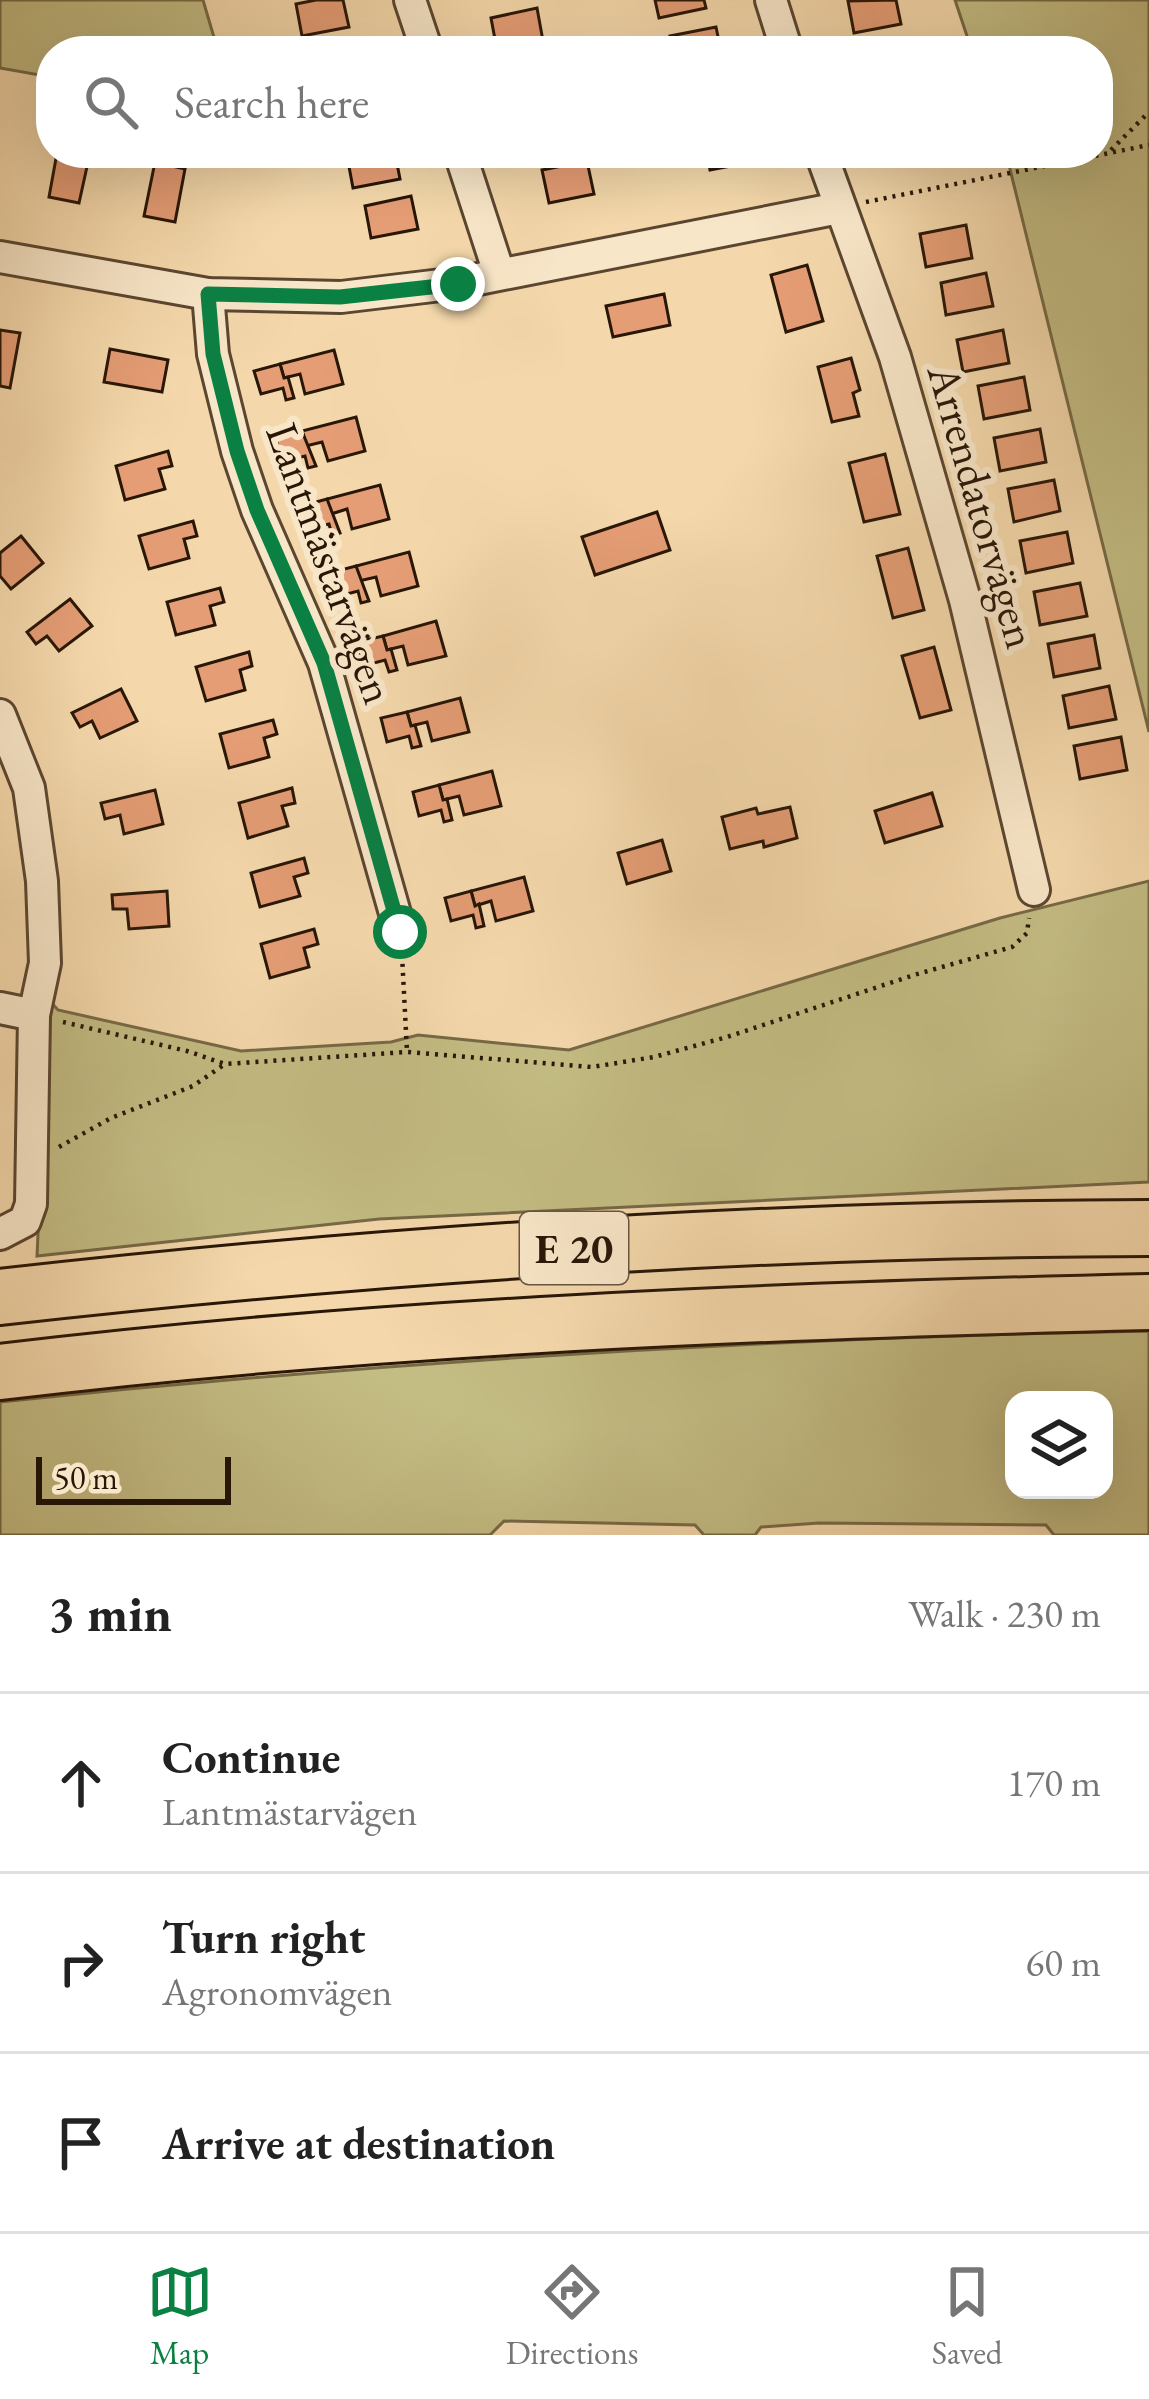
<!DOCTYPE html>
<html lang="en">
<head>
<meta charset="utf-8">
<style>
  body { margin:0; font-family:"EB Garamond",serif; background:#f6f6f6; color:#222 }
  .controls { position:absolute; right:36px; bottom:36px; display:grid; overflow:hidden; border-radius:24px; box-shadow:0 12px 48px #0002 }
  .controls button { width:108px; height:108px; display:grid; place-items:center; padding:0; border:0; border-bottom:3px solid #e0e0e0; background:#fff; color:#222; font:60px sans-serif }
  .scale { position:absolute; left:36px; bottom:30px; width:195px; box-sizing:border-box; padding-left:12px; border:6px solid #281607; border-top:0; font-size:33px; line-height:42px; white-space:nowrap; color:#281607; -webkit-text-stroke:9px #f8e6c8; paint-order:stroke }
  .stop { position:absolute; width:36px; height:36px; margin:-27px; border:9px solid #0b8043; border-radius:50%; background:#fff }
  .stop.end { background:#0b8043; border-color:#fff; box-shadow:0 3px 12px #0008 }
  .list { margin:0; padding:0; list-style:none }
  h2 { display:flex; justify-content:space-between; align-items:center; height:156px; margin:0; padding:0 48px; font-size:51px }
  h2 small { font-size:39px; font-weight:400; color:#767676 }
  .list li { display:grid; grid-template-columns:78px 1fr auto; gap:36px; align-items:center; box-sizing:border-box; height:180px; padding:0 48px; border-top:3px solid #e0e0e0 }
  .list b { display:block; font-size:45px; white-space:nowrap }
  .list p { margin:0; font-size:39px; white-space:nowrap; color:#767676 }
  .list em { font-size:39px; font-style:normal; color:#767676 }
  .icon { flex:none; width:66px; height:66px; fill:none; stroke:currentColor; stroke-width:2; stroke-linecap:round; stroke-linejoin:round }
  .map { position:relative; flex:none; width:1149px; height:1535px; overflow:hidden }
  .search { position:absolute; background:#fff; box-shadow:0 12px 48px #0002; left:36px; right:36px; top:36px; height:132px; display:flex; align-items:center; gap:30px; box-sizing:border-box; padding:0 42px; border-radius:48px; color:#767676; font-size:45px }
  .sheet { height:696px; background:#fff }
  nav { display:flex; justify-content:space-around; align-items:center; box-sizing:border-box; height:168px; border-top:3px solid #e0e0e0; background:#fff; font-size:33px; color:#767676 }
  nav a { display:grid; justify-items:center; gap:6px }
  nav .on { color:#0b8043 }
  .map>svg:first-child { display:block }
  .green { fill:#c3bc83; stroke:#766945; stroke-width:3; fill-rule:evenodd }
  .building { fill:#e59d75; stroke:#281607; stroke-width:3 }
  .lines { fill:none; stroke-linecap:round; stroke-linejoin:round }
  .street-casing { stroke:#5b4630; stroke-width:36 }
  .highway-casing { stroke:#281607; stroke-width:60 }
  .path { stroke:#281607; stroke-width:4.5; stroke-dasharray:3 6; stroke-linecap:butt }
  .street { stroke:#f8e6c8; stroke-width:30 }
  .highway { stroke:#f4d8ab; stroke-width:54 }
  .route { stroke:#0b8043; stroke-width:15 }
  .labels { text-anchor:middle; stroke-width:12; stroke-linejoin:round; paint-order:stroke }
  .shield { fill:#f8e6c8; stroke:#665441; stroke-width:3 }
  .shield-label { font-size:42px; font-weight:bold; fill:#281607 }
  .street-label { font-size:45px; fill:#281607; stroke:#f8e6c8 }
</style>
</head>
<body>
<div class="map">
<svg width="1149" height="1535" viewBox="0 0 1149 1535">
  <rect width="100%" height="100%" fill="#f4d8ab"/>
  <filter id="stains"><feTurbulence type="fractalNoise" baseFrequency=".00167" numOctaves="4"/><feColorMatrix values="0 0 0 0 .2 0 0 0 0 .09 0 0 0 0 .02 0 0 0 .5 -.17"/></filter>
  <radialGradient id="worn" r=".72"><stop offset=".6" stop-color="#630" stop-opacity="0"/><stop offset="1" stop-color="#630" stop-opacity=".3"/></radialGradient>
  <g class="green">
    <path d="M0,0H203L218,51H51V77L0,68Z"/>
    <path d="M955,0H1149V732L1006,153H1098V51H972Z"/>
    <path d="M1149,881V1182L379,1219L37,1256L49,1000L58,1010L241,1051L391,1042L418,1035L569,1050L1000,918Z"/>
    <path d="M1149,1331V1535H1054L1046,1525L819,1523L761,1527L755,1535H704L695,1525L504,1521L490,1535H0V1402C382,1362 765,1338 1149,1331ZM1014,1400H1104V1490H1014Z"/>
  </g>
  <g class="building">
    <path d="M316,0H343L349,27L302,36L296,4Z"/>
    <path d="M655,0H704L706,8L659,18Z"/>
    <path d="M896,0L901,24L854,33L848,1Z"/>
    <path d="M537,8L543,41L497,50L491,18Z"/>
    <path d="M716,27L721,51H673L670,36Z"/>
    <path d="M910,41L912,51H865Z"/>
    <path d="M57,153H90L79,203L49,197Z"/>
    <path d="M361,153H395L400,179L353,188L347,156Z"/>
    <path d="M707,153H755L757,161L710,170Z"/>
    <path d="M587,161L594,194L549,203L542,170Z"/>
    <path d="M155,162L185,169L175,222L144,216Z"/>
    <path d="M411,196L418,229L371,238L365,206Z"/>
    <path d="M966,225L972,258L926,267L920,234Z"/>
    <path d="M807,265L823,321L786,332L771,275Z"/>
    <path d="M986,273L993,306L946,315L941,283Z"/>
    <path d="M664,294L670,325L613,337L606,306Z"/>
    <path d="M0,330L20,333L10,388L0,386Z"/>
    <path d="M1003,330L1009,363L963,372L957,340Z"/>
    <path d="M110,349L168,360L162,392L104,382Z"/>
    <path d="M334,350L343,384L305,394L300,374L284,378L280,364Z"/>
    <path d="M851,358L860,390L853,393L859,416L832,422L818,367Z"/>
    <path d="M280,364L284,378L288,377L294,398L286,400L283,388L261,394L254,371Z"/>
    <path d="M1024,377L1030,410L984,419L978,386Z"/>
    <path d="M356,417L365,451L328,461L322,442L306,446L302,431Z"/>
    <path d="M1040,429L1046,462L1000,471L994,438Z"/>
    <path d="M302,431L316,466L308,468L305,456L282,462L276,438Z"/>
    <path d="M168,451L172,466L159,469L165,489L125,500L116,466Z"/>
    <path d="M885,454L900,514L864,522L849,463Z"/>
    <path d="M1054,480L1060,511L1014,522L1008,489Z"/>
    <path d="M380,485L389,519L352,529L347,509L331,514L327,499Z"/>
    <path d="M327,499L340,533L332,535L329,524L307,529L301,506Z"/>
    <path d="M657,512L670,550L595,575L582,537Z"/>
    <path d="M193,521L197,536L184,539L189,558L149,569L139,536Z"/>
    <path d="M1067,532L1073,563L1026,573L1020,541Z"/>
    <path d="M21,536L43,563L11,589L0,576V553Z"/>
    <path d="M908,548L924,610L893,618L877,556Z"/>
    <path d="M409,552L418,586L381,596L376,577L359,581L356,566Z"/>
    <path d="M356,566L369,601L361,603L358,591L336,597L329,573Z"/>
    <path d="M1080,583L1087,616L1040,625L1034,592Z"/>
    <path d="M220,588L224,602L210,606L215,625L176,635L167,602Z"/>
    <path d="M70,599L92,626L59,651L47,636L36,644L27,632Z"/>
    <path d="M436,621L446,656L408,665L403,646L387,650L383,636Z"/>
    <path d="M1094,635L1100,668L1054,677L1048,644Z"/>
    <path d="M383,636L387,650L391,649L397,670L389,672L385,660L363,666L357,642Z"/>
    <path d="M934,647L951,710L920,718L902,656Z"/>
    <path d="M249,652L252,666L240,670L245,690L206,701L196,667Z"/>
    <path d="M1109,686L1116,719L1069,728L1063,696Z"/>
    <path d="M121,689L137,721L100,738L92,721L80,727L72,713Z"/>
    <path d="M460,698L469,732L432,741L427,722L411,726L407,712Z"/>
    <path d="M407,712L411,726L415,725L421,746L412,748L409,736L387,742L381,718Z"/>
    <path d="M273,720L277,734L264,738L269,757L229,768L220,734Z"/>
    <path d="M1121,737L1127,770L1080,779L1074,746Z"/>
    <path d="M492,771L501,806L464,815L459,796L443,800L439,785Z"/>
    <path d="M439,785L443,800L447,799L452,820L444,822L441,810L419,816L413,792Z"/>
    <path d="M292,788L295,803L282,806L288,826L248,838L239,803Z"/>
    <path d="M155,790L163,824L124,834L120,815L105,819L101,803Z"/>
    <path d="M932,793L942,826L885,843L875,811Z"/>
    <path d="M790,807L797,838L764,847L763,841L730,849L722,817L756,808L758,814Z"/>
    <path d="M662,840L671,871L627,884L618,853Z"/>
    <path d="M304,858L308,873L294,877L300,896L260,907L251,873Z"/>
    <path d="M524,877L533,911L496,921L491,901L475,906L471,891Z"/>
    <path d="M167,891L169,926L129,929L127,909H113L112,895Z"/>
    <path d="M471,891L475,906L479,904L484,926L476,928L473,915L451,921L445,898Z"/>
    <path d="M314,929L318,944L304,948L309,967L270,978L261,944Z"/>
  </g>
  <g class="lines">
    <defs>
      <g id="street">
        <path d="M410,0L427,51"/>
        <path d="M771,0L787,51"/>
        <path d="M460,153L499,273"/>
        <path d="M821,153L895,357L965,600L1034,890"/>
        <path d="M0,257L208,294L341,297L458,283L839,208"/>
        <path d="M208,294L213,354L237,451L257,510L324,663L400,931"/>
        <path d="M0,715L29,788L42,881L45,963L34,1015L31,1204L25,1221L0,1234"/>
        <path d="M0,1008L34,1015"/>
      </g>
      <g id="highway">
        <path d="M0,1297C381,1254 765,1229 1149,1228"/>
        <path d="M0,1372C381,1326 766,1311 1149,1302"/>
      </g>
    </defs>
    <use href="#street" class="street-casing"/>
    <use href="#highway" class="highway-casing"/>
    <g class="path">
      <path d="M1111,150L1149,112"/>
      <path d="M866,202L1149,145"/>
      <path d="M402,955L407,1051"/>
      <path d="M63,1022L187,1051L225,1064L407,1052L592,1067L654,1057L727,1037L914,975L1012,947L1027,933L1029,918"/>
      <path d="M59,1147L111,1118L193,1086L225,1064"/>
    </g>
    <use href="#street" class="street"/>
    <use href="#highway" class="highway"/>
  </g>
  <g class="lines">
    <path class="route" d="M400,932L324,663L257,510L237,451L213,354L208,294L340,297L458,284"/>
  </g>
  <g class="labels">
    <rect class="shield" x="520" y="1212" width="108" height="72" rx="9"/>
    <g class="shield-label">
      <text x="574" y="1263">E 20</text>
    </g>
    <g class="street-label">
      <text transform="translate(983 506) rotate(74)" y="16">Arrendatorvägen</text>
      <text transform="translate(331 563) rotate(70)" y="16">Lantmästarvägen</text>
    </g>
  </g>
  <rect width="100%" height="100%" filter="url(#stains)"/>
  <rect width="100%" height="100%" fill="url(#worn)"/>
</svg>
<div class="controls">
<button><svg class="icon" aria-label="layers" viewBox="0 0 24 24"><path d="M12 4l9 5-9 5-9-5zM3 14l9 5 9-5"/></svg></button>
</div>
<div class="scale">50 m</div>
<div class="stop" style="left:400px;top:932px"></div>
<div class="stop end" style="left:458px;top:284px"></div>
<div class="search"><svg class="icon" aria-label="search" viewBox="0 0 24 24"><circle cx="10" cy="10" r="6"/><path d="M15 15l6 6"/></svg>Search here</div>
</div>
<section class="sheet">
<h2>3 min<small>Walk · 230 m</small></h2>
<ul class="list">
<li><svg class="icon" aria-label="ahead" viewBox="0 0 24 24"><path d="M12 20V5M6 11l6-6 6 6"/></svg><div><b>Continue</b><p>Lantmästarvägen</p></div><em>170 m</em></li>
<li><svg class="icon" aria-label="right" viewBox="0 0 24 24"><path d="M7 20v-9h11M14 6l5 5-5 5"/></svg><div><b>Turn right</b><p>Agronomvägen</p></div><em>60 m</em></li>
<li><svg class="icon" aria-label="arrive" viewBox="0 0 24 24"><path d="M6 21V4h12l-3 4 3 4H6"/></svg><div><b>Arrive at destination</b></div></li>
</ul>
</section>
<nav>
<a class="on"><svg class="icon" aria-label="map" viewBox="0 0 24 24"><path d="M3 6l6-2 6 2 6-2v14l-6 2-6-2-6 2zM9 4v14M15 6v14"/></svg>Map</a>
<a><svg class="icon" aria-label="directions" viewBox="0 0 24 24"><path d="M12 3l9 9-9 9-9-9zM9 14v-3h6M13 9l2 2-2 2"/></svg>Directions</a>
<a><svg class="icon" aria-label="saved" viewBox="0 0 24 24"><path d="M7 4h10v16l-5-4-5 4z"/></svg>Saved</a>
</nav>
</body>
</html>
